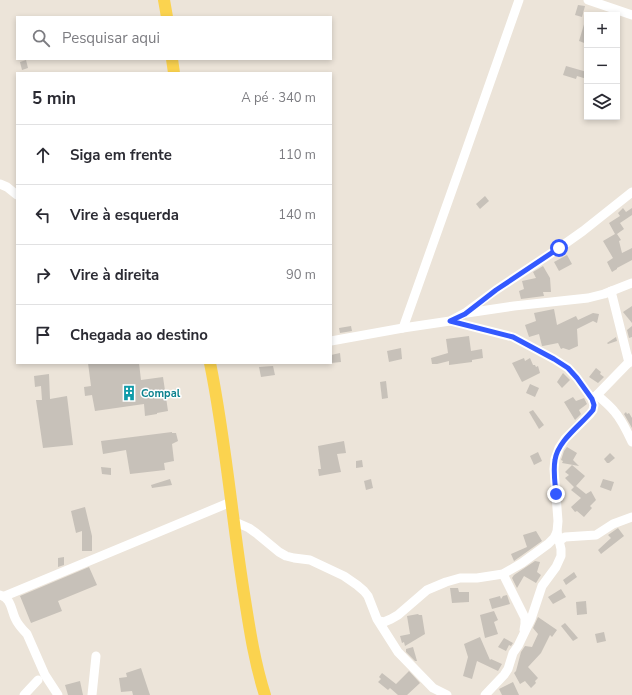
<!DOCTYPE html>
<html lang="pt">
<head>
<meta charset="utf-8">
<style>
  body { margin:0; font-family:"Nunito Sans",sans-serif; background:#f2f2f3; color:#2b2b33 }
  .controls { position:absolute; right:12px; top:12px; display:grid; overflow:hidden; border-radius:0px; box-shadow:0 2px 6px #0003 }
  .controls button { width:36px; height:36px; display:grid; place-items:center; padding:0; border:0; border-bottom:1px solid #e1e1e2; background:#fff; color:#2b2b33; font:20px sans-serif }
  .stop { position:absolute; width:12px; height:12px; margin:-9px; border:3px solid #3359ff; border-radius:50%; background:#fff }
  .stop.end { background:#3359ff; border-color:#fff; box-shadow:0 1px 4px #0008 }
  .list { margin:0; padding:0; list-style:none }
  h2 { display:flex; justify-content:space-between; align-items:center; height:52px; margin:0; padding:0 16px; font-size:17px }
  h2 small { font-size:13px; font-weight:400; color:#7c7c81 }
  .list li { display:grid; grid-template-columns:26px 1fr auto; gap:12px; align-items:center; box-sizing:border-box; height:60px; padding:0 16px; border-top:1px solid #e1e1e2 }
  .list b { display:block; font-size:15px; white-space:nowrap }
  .list em { font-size:13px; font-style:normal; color:#7c7c81 }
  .icon { flex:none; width:22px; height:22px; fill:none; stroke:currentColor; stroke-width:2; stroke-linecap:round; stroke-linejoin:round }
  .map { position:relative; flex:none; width:632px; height:695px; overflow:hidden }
  .search { position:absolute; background:#fff; box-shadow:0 2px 6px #0003; left:16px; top:16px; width:316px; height:44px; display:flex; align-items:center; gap:10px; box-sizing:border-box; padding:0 14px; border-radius:0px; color:#7c7c81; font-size:15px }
  .panel { position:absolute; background:#fff; box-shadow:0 2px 6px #0003; left:16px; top:72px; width:316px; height:292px; border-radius:0px }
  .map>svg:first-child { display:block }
  .building { fill:#c7c1b9 }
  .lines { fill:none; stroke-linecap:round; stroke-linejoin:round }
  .minor { stroke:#fff; stroke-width:9 }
  .major { stroke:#fbd34f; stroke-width:12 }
  .route { stroke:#3359ff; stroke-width:5 }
  .labels { text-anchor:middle; stroke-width:3; stroke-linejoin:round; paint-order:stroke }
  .culture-label { font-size:11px; font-weight:bold; fill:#0d838f; stroke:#fff; text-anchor:start }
</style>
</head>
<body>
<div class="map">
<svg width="632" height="695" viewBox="0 0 632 695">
  <rect width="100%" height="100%" fill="#ece4d9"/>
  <g class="building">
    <path d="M578,5L585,6L582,17L575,15Z"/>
    <path d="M585,21H587V44L579,41Z"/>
    <path d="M26,60L28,68L22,70L20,62Z"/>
    <path d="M566,66L587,72V79L577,76L576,79L563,75Z"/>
    <path d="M485,196L489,201L480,209L476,204Z"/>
    <path d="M623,208L626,212L632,208V215L620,223L624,229L617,234L621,240L619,241L622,253L632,248V260L617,268V269L612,272L607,262L613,258L603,241L615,234L609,223L620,216L618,213Z"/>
    <path d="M567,255L572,264L559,271L554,262Z"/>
    <path d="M543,266L550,278L551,292H543L544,296L521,299L519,291L524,289L522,281L536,278L533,272Z"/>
    <path d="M632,306V323L623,312Z"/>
    <path d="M554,309L557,325L576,316L578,320L593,313L599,314L597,323L593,321L577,329L578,346L569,350L563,348L561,349L558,343L543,346H542L539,334L529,337L525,325L536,321L534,313Z"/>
    <path d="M351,326L352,331L340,333L339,328Z"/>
    <path d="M632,326V337L629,338L627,330Z"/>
    <path d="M469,336L471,351L482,349L483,358L472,360V362L449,365V361L437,364H432L431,358L448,353L446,339Z"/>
    <path d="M616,337L617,341L608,344L607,343Z"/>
    <path d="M401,348L402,359L389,362L387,351Z"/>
    <path d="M340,353L341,362L331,363V355Z"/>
    <path d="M524,358L525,361L530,358L533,365H535L536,367L538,366L540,373L522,382L512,363Z"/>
    <path d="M88,363H139L141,380L163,377L168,411L157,413V414L145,416L144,404L95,411L92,395L85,396L84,387L91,386Z"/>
    <path d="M273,366L275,375L261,377L259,367Z"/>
    <path d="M596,368L601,372L600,374L604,377L598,383L589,377Z"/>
    <path d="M563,373L570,380L562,388L557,382Z"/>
    <path d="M49,374L50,399L67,396L73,445L43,448L36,400H42L41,386L35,387L34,376Z"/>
    <path d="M386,381L388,398L382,399L380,382Z"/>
    <path d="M530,384L539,388L535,397L526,393Z"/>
    <path d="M573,397L576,401L584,398L587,404L579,410L581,414L575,420L564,402Z"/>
    <path d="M533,410L544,425L539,429L529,412Z"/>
    <path d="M626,412L627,414L629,413L632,418V428L624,414Z"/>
    <path d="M172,432V433H176L178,441L172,444L174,461L164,463L165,470L130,474L126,450L103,454L101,441Z"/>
    <path d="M344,441L346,453L337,454L341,472L319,476L318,469H321L318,446Z"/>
    <path d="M567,447L577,453L573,460L579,466L562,463L563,461L561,460L564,451Z"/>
    <path d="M538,452L542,461L534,465L530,456Z"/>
    <path d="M610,453L615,458L609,463H607L604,459Z"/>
    <path d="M362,460L363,467L356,468V461Z"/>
    <path d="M572,465L585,476L576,486L586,494L591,491L596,500L590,506L592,508L584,517L577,511L575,512L571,507L581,498L571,490L574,487L565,478L569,475L565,472Z"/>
    <path d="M101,467L111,468V475L102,474Z"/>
    <path d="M170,479L172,485L152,488L151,485Z"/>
    <path d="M371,479L373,488L366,490L364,481Z"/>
    <path d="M603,479L614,482L611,491L600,487Z"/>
    <path d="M85,507L92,536V551H82V531L76,533L71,511Z"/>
    <path d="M618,528L624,536L601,554L598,550L611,538L608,535Z"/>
    <path d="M536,531L542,541L514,561L511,554L527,547L523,535Z"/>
    <path d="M64,557V565L58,567V558Z"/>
    <path d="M535,561L540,562L537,572L541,575L536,583L524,576L517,588L512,578L514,575Z"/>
    <path d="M89,567L97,585L58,601L62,611L31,623L20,596Z"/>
    <path d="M574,572L577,577L566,585L563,580Z"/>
    <path d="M450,588H458L459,592H469V602L452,603Z"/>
    <path d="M561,589L566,597L553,604L548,597Z"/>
    <path d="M507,595L510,604L492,609L489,599L500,596L501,599L503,596Z"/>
    <path d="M586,601L587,614L577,615L576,602Z"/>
    <path d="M494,611L498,620L494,622L498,634L485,638L480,615Z"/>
    <path d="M418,614L419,615H422L425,634L405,646L404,642L402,643L400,636L410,634L407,616Z"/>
    <path d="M538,617L557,630L552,637L550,635L541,653L528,667L538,678L535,681L536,683L531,688L525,681L520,684L514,673L516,671L521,652L525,646L532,647L538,634L533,628Z"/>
    <path d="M565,623L578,638L573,641L561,626Z"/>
    <path d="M604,632L606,641L597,643L595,634Z"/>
    <path d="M480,637L490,660L491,659L502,664L498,671L477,661L472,679L463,676L468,657L464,644Z"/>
    <path d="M504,638L513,643L511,646L509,645L506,651L498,647Z"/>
    <path d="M413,647L417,661H415L406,652V649Z"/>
    <path d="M141,668L150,695H133L132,691L121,692L119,678L127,677L126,673Z"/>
    <path d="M409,671L420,683L407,695H398L390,688L388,690L378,682L381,679L379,677L382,673L396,684Z"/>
    <path d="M80,681L83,695H68L65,685Z"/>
    <path d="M513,682L519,695H502L499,689Z"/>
  </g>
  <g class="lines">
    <g class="minor">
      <path d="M588,0L632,15"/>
      <path d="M0,184L7,187L17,195"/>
      <path d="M611,291L629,363"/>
      <path d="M467,313L514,306L588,298L604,294L632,283"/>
      <path d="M450,321L513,337L554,359L568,368L577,378L592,399L594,405L593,410L590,414L565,439L559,448L555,459L554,469L558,521L557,532L561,549V556L556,567L542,586L531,619L518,646L513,653L508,669L504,675L485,695"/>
      <path d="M403,328L461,165L519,0"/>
      <path d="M331,341L403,328L450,321L465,313L496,290L559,248L583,231L632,192"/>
      <path d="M597,395C603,400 609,405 614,411C622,420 627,431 632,442"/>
      <path d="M593,398L597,395L632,359"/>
      <path d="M233,521L249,528L256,533L279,552L286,556L294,558L310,560L344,576L357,585L364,591L368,596L377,619L398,652L433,688L447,695"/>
      <path d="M559,541L565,537L596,535L613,524L632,517"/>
      <path d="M503,574L525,618V624L524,630"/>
      <path d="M0,595C11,598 11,609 15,618C18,625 22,629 27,634L45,675L58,695"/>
      <path d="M5,596L231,502"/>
      <path d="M379,621L384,622L391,619L398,615L427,590L446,582L460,578H477L503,574L522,563L548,544L554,538L557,532"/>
      <path d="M24,695L38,680"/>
      <path d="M92,695L96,656"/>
    </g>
    <g class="major">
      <path d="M164,0L167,17"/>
      <path d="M172,59L174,73"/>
      <path d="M210,363C226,441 232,521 245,600C250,632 255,664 265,695"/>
    </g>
  </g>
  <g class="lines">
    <path class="route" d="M556,494C555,483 553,471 555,460C558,440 581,425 593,410L594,405L592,399L577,378L568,368L554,359L513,337L450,321L465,314L496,290L559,248"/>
  </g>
  <defs>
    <symbol id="building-bare" viewBox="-9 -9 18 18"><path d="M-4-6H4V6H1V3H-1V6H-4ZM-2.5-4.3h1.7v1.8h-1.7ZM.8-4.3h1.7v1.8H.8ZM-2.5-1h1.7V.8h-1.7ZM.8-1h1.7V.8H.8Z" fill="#0f9aa8" stroke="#fff" stroke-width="2.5" paint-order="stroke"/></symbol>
  </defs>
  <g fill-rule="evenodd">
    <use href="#building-bare" x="118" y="382" width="22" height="22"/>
  </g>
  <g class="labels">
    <g class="culture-label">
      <text x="141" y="397">Compal</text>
    </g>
  </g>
</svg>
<div class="controls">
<button>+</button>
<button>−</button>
<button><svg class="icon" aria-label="layers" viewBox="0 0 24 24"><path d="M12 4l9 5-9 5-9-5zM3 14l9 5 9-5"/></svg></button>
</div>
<div class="stop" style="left:559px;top:248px"></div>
<div class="stop end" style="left:556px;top:494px"></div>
<div class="search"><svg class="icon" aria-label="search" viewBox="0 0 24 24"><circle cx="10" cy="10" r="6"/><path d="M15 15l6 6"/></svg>Pesquisar aqui</div>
<section class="panel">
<h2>5 min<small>A pé · 340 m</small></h2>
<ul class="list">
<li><svg class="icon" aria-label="ahead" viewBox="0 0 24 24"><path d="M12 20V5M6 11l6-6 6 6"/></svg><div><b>Siga em frente</b></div><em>110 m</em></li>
<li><svg class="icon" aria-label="left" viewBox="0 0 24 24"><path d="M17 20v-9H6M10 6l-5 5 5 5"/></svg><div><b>Vire à esquerda</b></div><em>140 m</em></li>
<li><svg class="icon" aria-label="right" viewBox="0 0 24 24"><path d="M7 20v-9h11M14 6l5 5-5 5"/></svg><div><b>Vire à direita</b></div><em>90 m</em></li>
<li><svg class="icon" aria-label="arrive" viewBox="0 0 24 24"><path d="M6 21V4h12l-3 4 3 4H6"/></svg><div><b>Chegada ao destino</b></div></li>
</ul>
</section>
</div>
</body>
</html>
